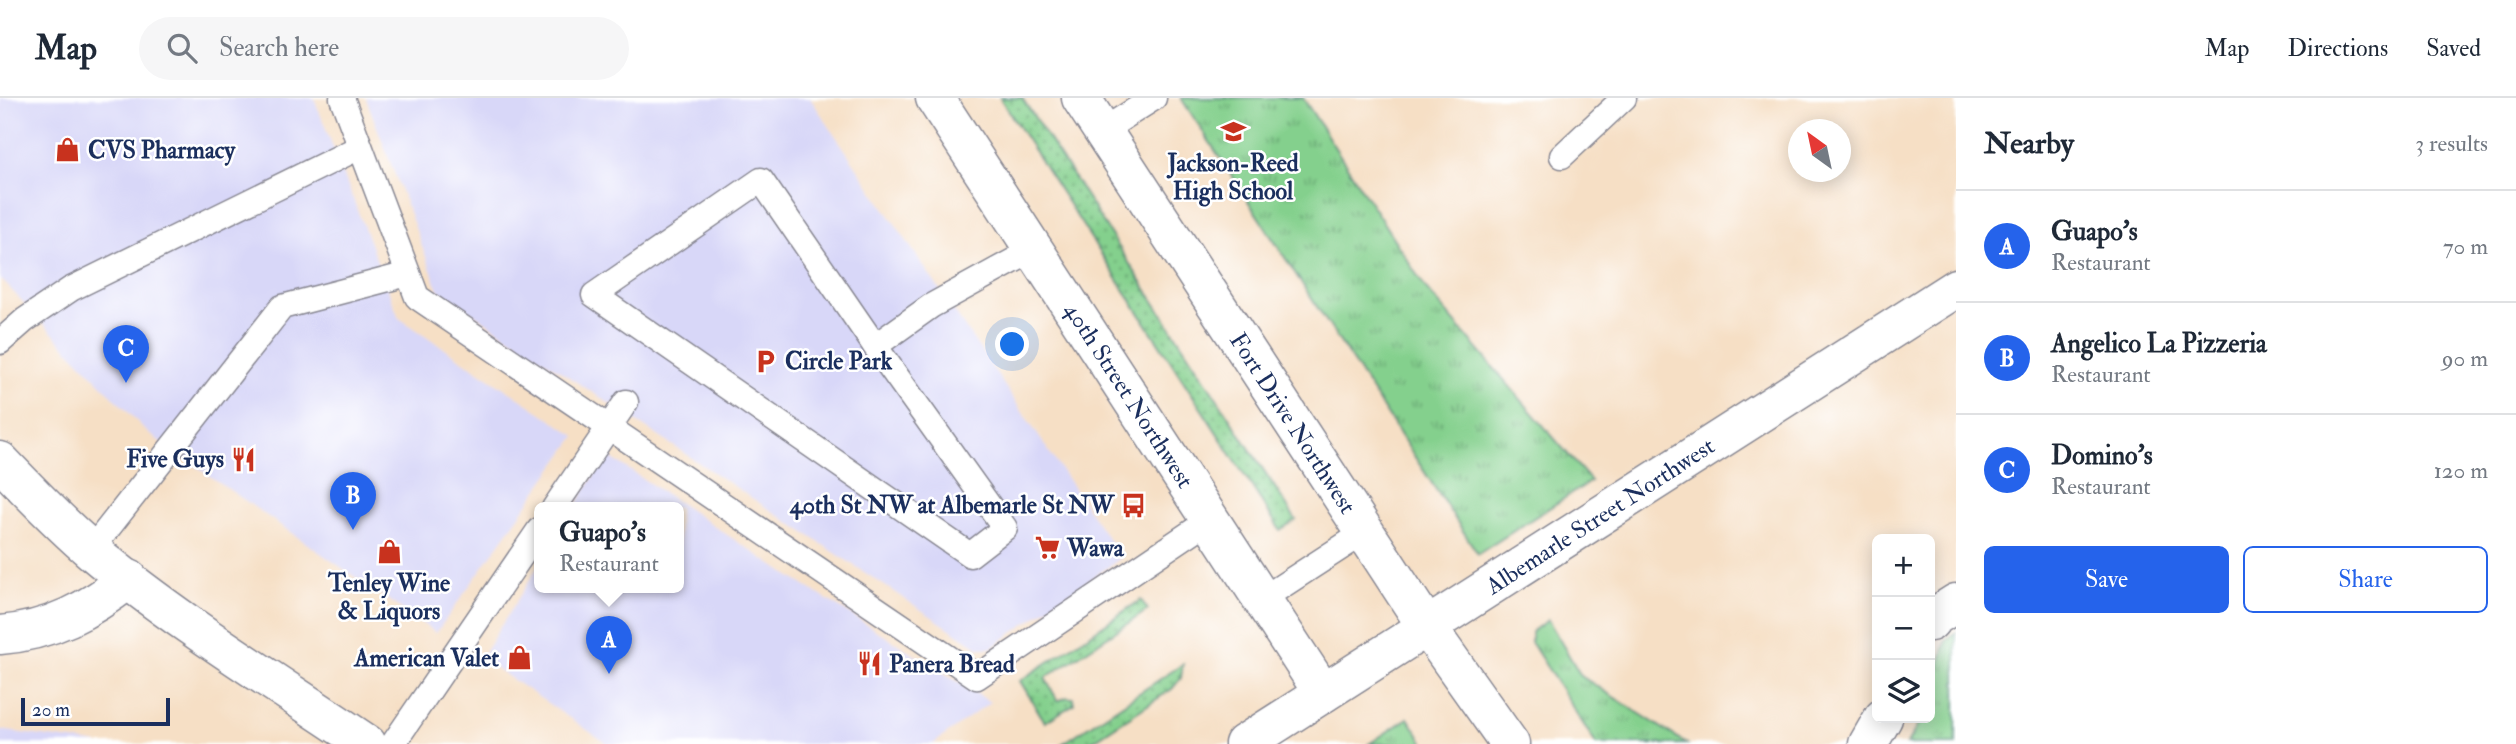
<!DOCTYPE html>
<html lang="en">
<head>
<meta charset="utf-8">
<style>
  body { margin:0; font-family:"IM FELL Double Pica",serif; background:#f6f6f7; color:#1f2937 }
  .controls { position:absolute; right:21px; bottom:21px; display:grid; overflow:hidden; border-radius:10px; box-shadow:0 4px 18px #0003 }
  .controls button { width:63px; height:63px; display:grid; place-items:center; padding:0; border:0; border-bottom:2px solid #e0e1e3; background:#fff; color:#1f2937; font:35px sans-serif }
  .compass { position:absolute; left:1788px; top:21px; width:63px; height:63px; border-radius:50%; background:#fff; box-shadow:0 4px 18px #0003; rotate:327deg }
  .scale { position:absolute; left:21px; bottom:18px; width:149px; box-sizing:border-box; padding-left:7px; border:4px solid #1b2f5e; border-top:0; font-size:19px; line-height:24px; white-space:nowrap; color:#1b2f5e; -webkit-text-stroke:5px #fff; paint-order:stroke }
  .you { position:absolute; left:1013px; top:247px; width:24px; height:24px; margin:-18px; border:5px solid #fff; border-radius:50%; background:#1a73e8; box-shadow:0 0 0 10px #1a73e833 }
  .badge { display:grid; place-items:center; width:46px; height:46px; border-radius:50%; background:#2563eb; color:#fff; font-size:23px; font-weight:700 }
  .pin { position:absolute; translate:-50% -58px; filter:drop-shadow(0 2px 4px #0008) }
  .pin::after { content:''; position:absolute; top:37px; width:24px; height:21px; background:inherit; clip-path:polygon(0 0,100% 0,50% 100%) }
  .popup { position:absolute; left:534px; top:404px; width:150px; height:91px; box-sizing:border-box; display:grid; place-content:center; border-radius:10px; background:#fff; filter:drop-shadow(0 2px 5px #0005); font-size:23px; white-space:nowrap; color:#747a83 }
  .popup b { font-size:26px; color:#1f2937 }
  .popup::after { content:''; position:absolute; left:50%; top:100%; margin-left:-14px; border:14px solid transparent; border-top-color:#fff }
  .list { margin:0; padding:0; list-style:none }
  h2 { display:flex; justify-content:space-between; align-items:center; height:91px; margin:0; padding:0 28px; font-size:30px }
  h2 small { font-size:23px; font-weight:400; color:#747a83 }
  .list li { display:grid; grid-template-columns:46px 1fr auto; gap:21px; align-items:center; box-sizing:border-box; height:112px; padding:0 28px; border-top:2px solid #e0e1e3 }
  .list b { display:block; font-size:26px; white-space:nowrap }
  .list p { margin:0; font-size:23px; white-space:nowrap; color:#747a83 }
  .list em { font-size:23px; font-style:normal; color:#747a83 }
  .actions { display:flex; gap:14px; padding:21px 28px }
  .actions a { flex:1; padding:16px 0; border:2px solid #2563eb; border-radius:10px; text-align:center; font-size:24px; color:#2563eb }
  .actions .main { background:#2563eb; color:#fff }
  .icon { flex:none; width:38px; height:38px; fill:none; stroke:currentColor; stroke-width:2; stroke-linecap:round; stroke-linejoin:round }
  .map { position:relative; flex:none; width:1956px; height:646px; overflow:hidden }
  header { display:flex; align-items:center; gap:42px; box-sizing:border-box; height:98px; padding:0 35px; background:#fff; border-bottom:2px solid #e0e1e3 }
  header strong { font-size:33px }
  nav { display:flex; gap:38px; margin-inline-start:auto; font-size:24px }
  .search { width:490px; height:63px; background:#f6f6f7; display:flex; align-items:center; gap:18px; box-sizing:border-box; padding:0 24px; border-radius:38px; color:#747a83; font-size:26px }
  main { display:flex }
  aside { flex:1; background:#fff }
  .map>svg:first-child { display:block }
  .built { fill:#d8d7f8 }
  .grass { fill:url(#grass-dots); stroke:#508076; stroke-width:2 }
  .park { fill:url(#park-tufts); stroke:#508076; stroke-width:2 }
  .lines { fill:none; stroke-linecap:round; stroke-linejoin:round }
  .lane-casing { stroke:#888792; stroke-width:27 }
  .street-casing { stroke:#888792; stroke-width:41 }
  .secondary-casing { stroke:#888792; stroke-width:41 }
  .primary-casing { stroke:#888792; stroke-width:41 }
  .lane { stroke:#fff; stroke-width:24 }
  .street { stroke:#fff; stroke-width:38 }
  .secondary { stroke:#fff; stroke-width:38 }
  .primary { stroke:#fff; stroke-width:38 }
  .labels { text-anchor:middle; stroke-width:5; stroke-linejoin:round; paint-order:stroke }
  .poi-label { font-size:24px; font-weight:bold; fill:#1b2f5e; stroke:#fff; text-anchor:start }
  .street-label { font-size:24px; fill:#1b2f5e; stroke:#fff }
</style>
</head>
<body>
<header>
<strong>Map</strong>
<div class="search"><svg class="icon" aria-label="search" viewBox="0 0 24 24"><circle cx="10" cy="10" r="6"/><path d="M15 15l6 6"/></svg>Search here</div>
<nav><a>Map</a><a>Directions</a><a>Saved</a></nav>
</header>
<main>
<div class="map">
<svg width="1956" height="646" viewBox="0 0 1956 646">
  <defs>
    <pattern id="grass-dots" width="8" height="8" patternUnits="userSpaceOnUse" patternTransform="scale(1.75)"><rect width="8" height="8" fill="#84d08d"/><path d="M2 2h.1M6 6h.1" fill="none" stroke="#6ba976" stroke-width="1.8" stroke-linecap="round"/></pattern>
    <pattern id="park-tufts" width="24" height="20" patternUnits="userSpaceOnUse" patternTransform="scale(1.75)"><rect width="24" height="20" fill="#84d08d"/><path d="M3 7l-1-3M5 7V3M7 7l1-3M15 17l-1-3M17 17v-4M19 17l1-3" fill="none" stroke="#6ba976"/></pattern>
  </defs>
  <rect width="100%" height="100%" fill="#fff"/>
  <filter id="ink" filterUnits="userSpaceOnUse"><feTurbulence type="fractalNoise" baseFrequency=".0143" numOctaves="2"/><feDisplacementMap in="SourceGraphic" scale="14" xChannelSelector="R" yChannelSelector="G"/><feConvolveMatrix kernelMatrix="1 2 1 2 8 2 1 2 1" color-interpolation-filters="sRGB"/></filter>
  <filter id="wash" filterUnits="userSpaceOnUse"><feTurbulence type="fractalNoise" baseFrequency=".00686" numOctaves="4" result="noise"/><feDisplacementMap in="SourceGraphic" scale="28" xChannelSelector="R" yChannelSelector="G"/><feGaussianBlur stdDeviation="1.57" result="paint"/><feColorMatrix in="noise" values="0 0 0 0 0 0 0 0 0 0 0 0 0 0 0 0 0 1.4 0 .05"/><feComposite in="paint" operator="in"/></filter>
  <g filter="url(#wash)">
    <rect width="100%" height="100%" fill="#f6dfc5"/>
    <g class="built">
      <path d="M0,0H314L399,220L576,338L436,535L149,336L0,180Z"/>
      <path d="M366,0H810L1121,460L991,550H979L439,193Z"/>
      <path d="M607,357L783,474L990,604L933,646H608L481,560L539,467V490H679V410H574Z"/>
      <path d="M0,632L100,646H0Z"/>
    </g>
    <g class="grass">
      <path d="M1000,0H1022L1296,422L1280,432Z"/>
      <path d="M1141,502L1148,512L1045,580L1058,603L1067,599L1073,600L1074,606L1045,624L1020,583Z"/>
      <path d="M1183,566L1181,580L1172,591L1088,646H1062Z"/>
    </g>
    <g class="park">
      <path d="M1181,0H1303L1426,191L1591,383L1478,456Z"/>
      <path d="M1548,522L1581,578L1687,646H1596L1531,544V534Z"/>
      <path d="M1956,534V646H1907L1922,620H1930V600L1946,543Z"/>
      <path d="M1408,620L1425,646H1369Z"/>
    </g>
  </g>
  <g filter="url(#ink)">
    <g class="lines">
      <defs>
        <g id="lane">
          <path d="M342,0L417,199L977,579L1211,421"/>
          <path d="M1102,33L1154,0"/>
          <path d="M1562,58L1624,0"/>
          <path d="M761,82L875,248L1005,430L970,457L594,197Z"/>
          <path d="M0,244L25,222L71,191L360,49"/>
          <path d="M875,248L931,208L1033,152"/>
          <path d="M554,410L626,304"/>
          <path d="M91,452L282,209L408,176"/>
          <path d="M1262,501L1365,434"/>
          <path d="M393,646L539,432"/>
        </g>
        <g id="street">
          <path d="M935,0L1323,595"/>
          <path d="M1081,0L1427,529L1510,646"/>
          <path d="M1930,524L1934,519L1956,505"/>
          <path d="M1868,646L1883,620"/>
        </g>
        <g id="secondary">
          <path d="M0,537C51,533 89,512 129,481"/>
          <path d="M1244,646L1956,190"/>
        </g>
        <path id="primary" d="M0,363C30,394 59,425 92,453C178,525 274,583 367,646"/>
      </defs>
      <use href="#lane" class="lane-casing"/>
      <use href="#street" class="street-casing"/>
      <use href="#secondary" class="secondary-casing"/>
      <use href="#primary" class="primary-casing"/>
      <use href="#lane" class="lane"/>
      <use href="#street" class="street"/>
      <use href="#secondary" class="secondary"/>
      <use href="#primary" class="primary"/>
    </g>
  </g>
  <defs>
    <symbol id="school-bare" viewBox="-9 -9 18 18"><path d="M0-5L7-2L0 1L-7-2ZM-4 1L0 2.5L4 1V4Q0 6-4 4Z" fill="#c8321e" stroke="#fff" stroke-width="2.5" paint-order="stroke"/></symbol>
    <symbol id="shop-bare" viewBox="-9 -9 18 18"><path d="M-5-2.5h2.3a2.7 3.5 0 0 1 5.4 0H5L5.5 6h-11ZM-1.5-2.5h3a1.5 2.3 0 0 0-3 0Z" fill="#c8321e" stroke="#fff" stroke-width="2.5" paint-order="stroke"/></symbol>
    <symbol id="parking-bare" viewBox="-9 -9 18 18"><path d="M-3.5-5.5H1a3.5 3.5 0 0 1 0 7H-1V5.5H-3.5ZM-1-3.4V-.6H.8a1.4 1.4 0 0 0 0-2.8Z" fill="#c8321e" stroke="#fff" stroke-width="2.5" paint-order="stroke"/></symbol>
    <symbol id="restaurant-bare" viewBox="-9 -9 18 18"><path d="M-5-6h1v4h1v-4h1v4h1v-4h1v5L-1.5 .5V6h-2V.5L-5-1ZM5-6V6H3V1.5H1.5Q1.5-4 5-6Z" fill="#c8321e" stroke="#fff" stroke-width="2.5" paint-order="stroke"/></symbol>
    <symbol id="bus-bare" viewBox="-9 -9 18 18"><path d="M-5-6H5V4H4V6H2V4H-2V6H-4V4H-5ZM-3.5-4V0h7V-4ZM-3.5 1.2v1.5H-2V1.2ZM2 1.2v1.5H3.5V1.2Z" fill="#c8321e" stroke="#fff" stroke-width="2.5" paint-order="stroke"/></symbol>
    <symbol id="supermarket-bare" viewBox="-9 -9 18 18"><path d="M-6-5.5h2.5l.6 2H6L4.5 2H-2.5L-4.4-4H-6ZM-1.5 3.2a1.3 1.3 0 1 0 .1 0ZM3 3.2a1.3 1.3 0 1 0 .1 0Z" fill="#c8321e" stroke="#fff" stroke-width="2.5" paint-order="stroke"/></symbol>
  </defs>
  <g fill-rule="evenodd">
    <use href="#school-bare" x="1216" y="16" width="35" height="35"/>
    <use href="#shop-bare" x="50" y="34" width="35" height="35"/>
    <use href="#parking-bare" x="748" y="246" width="35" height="35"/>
    <use href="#restaurant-bare" x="226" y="344" width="35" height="35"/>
    <use href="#bus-bare" x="1116" y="390" width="35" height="35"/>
    <use href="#supermarket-bare" x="1030" y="432" width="35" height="35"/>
    <use href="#shop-bare" x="372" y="436" width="35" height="35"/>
    <use href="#shop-bare" x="502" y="542" width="35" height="35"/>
    <use href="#restaurant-bare" x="852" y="548" width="35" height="35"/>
  </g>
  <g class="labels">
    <g class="poi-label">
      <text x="88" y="60">CVS Pharmacy</text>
      <text x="1233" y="73" text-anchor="middle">Jackson-Reed<tspan x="1233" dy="28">High School</tspan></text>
      <text x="785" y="271">Circle Park</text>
      <text x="224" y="369" text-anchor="end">Five Guys</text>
      <text x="1114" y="415" text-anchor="end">40th St NW at Albemarle St NW</text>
      <text x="1067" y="458">Wawa</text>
      <text x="389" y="493" text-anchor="middle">Tenley Wine<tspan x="389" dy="28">&amp; Liquors</tspan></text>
      <text x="499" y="568" text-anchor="end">American Valet</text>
      <text x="889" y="574">Panera Bread</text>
    </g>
    <g class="street-label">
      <text transform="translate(1129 297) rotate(57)" y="8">40th Street Northwest</text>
      <text transform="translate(1293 325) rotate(57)" y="8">Fort Drive Northwest</text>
      <text transform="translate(1600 418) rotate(-33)" y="8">Albemarle Street Northwest</text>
    </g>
  </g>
</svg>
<div class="controls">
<button>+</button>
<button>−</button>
<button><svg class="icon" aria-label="layers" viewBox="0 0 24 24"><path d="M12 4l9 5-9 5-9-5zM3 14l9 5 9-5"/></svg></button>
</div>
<svg class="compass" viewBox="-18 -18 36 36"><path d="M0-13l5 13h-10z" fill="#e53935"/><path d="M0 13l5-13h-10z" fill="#747a83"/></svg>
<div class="scale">20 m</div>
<div class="you"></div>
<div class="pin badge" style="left:609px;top:576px">A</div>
<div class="popup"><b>Guapo's</b>Restaurant</div>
<div class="pin badge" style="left:353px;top:432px">B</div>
<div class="pin badge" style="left:126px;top:285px">C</div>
</div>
<aside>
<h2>Nearby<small>3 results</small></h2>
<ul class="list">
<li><span class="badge">A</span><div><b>Guapo's</b><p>Restaurant</p></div><em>70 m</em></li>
<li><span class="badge">B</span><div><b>Angelico La Pizzeria</b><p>Restaurant</p></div><em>90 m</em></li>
<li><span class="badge">C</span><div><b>Domino's</b><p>Restaurant</p></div><em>120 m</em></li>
</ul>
<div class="actions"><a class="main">Save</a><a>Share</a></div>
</aside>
</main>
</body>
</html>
